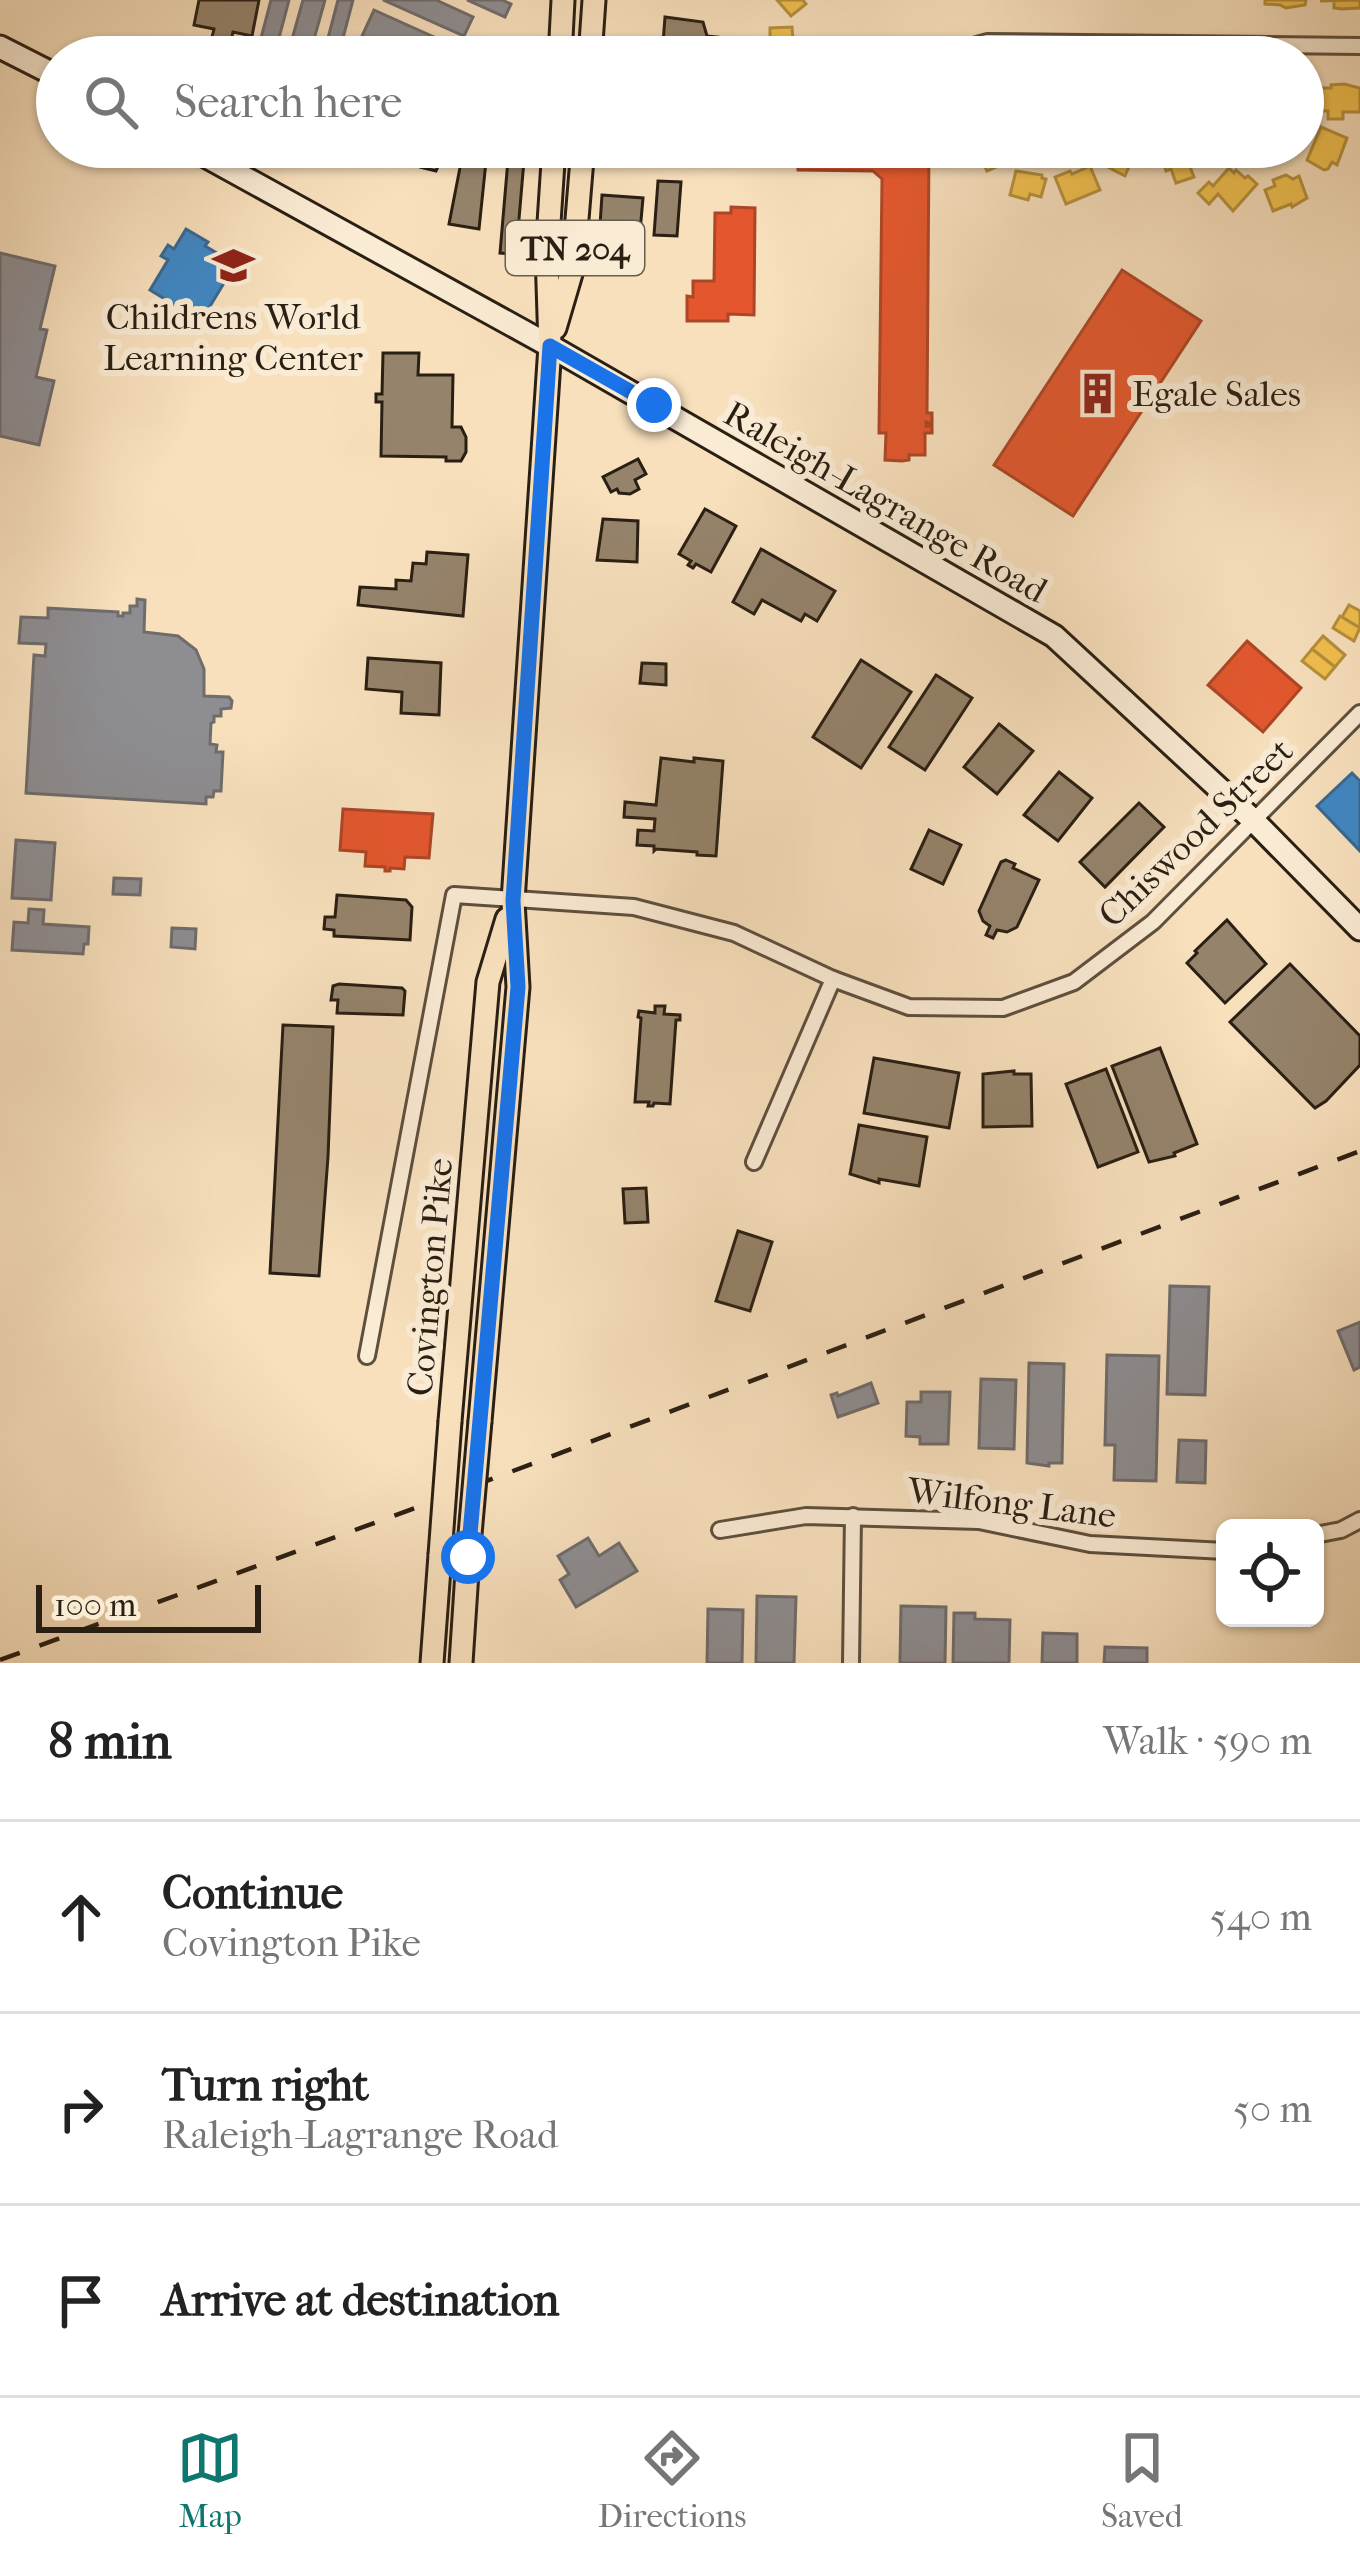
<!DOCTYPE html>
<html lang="en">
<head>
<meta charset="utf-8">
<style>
  body { margin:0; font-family:"IM FELL French Canon",serif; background:#f6f6f6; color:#222 }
  .controls { position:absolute; right:36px; bottom:36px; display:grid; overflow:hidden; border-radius:18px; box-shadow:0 3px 9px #0004 }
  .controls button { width:108px; height:108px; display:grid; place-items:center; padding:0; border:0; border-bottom:3px solid #e0e0e0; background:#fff; color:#222; font:60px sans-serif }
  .scale { position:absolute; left:36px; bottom:30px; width:225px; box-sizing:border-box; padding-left:12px; border:6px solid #2a1f13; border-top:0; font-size:33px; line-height:42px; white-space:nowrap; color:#2a1f13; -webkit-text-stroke:9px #faebd4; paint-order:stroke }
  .stop { position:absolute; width:36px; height:36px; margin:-27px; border:9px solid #1a73e8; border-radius:50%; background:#fff }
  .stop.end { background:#1a73e8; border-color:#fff; box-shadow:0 3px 12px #0008 }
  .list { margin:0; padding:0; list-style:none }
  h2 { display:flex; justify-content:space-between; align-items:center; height:156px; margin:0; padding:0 48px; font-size:51px }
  h2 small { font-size:39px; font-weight:400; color:#767676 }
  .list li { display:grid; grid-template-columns:78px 1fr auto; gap:36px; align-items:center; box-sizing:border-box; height:192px; padding:0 48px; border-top:3px solid #e0e0e0 }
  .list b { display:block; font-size:45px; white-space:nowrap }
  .list p { margin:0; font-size:39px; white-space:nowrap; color:#767676 }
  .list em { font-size:39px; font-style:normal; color:#767676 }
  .icon { flex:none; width:66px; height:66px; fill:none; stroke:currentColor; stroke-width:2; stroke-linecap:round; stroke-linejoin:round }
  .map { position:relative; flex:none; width:1360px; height:1663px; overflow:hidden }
  .search { position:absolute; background:#fff; box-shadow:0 3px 9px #0004; left:36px; right:36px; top:36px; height:132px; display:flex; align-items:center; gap:30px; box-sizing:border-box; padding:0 42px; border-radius:66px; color:#767676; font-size:45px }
  .sheet { height:732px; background:#fff }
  nav { display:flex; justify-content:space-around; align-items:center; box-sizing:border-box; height:168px; border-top:3px solid #e0e0e0; background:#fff; font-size:33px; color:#767676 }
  nav a { display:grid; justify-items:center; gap:6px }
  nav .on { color:#0f766e }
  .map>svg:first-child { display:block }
  .homes { fill:#f2c14e; stroke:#b6903c; stroke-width:3 }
  .shops { fill:#e4572e; stroke:#ac4626; stroke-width:3 }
  .schools { fill:#3f88c5; stroke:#396890; stroke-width:3 }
  .industry { fill:#8d8d92; stroke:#6f6c6c; stroke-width:3 }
  .building { fill:#95836b; stroke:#2a1f13; stroke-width:3 }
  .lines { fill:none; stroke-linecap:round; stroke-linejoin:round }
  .street-casing { stroke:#5e4f3e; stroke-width:20 }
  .secondary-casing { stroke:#2a1f13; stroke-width:27 }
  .primary-casing { stroke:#2a1f13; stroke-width:27 }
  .street { stroke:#faebd4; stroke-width:14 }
  .secondary { stroke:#faebd4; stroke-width:21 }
  .primary { stroke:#f8e0bd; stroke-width:21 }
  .rail { stroke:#2a1f13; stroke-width:4.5; stroke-dasharray:21 21; stroke-linecap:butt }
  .primary-bridge-casing { stroke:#2a1f13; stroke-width:27; stroke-linecap:butt }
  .primary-bridge { stroke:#f8e0bd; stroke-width:21 }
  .route { stroke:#1a73e8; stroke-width:15 }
  .labels { text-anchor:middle; stroke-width:12; stroke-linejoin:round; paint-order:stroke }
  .shield { fill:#faebd4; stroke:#685c4d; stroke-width:3 }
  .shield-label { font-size:33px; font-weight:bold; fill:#2a1f13 }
  .poi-label { font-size:36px; fill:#2a1f13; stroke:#faebd4 }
  .street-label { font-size:36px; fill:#2a1f13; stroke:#faebd4 }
</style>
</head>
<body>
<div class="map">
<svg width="1360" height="1663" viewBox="0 0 1360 1663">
  <rect width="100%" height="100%" fill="#f8e0bd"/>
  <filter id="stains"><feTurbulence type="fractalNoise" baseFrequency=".00167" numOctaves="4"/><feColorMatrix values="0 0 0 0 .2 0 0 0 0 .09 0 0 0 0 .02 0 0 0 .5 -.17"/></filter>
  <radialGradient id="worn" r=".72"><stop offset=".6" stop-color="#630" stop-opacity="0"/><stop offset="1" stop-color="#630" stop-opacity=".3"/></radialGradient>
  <g class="homes">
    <path d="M777,0H803L806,4L791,16Z"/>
    <path d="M1265,0H1306L1305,5L1286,8L1280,5L1265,4Z"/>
    <path d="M1360,0V8L1342,9L1334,8V1H1320Z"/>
    <path d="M792,27L794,52H797V57H770V28Z"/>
    <path d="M1344,84L1360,88V112H1343V119H1328V111H1315L1316,88H1331V85Z"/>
    <path d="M1321,127L1347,138L1337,165L1332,162L1328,169L1324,170L1307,160Z"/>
    <path d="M976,147H1006L1012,160L987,171Z"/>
    <path d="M1115,147H1145L1139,160L1133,157L1125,176L1106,166Z"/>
    <path d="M1162,147H1212L1215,155L1189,164L1194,177L1176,183L1171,169L1166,171L1163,161L1167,160Z"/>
    <path d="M1090,166L1100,190L1066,204L1055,177L1070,171L1072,174Z"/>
    <path d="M1229,168L1234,173L1236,170L1245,178L1248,176L1257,184L1233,211L1218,194L1209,204L1198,193L1209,182L1213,186Z"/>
    <path d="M1016,171L1042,175V178L1046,179L1041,197L1030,194L1028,200L1010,195Z"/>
    <path d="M1286,175L1293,179L1299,176L1307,198L1292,207L1291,204L1273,211L1265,190L1275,186L1273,180Z"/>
    <path d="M1349,605L1360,611V628L1342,617Z"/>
    <path d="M1340,616L1360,628L1354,641L1333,628Z"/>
    <path d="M1323,636L1345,655L1335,667L1312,649Z"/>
    <path d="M1312,649L1335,667L1325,679L1302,661Z"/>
  </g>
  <g class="shops">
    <path d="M772,147H929L927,413H932V424L926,422V426H932V433H925V455H909V460L902,461L885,460L886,433H879L882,179L873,171L798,170V163L772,162Z"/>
    <path d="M731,207L755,208L754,315L728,314V321H687V296L693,297V281H714L715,213H731Z"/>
    <path d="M1122,270L1201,321L1073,516L994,465Z"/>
    <path d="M1247,641L1301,688L1263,732L1208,685Z"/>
    <path d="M343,809L433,814L429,858L405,857L404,869L390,868V871H385V867L365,866L366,852L340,850Z"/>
  </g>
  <g class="schools">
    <path d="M186,229L208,242L205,246L229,260L233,256L238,260L201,321L150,290L168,260L161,256L168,245L174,249Z"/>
    <path d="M1352,773L1360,781V851L1317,806Z"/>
  </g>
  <g class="industry">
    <path d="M271,0H289L274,57H256Z"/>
    <path d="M303,0H325L309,57H287Z"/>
    <path d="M338,0H353L338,57H323Z"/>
    <path d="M383,0H436L473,17L464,36Z"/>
    <path d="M467,0H502L511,4L505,17Z"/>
    <path d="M374,10L465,51L462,57H410L362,36Z"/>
    <path d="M0,253L55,266L40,329L47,330L36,377L54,381L39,445L0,436Z"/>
    <path d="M137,599L145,600L144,632L178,636L196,650L204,669V696L229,697L232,701L231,708L221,709V716H214V722L211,723L210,744L217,745L216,752H223L221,791H214L213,797H206V804L26,793L34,655L45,656L46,644L19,643L21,617L48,618V608L118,612V616H123V613H130V606H137Z"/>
    <path d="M16,840L55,843L51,900L12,898Z"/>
    <path d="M114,878L141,879L140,895L113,894Z"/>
    <path d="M29,909L44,910L43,924L89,927L88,944H84L83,954L12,950L14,922L28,923Z"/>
    <path d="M172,928L196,929L195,949L171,947Z"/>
    <path d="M1170,1286L1209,1287L1205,1395L1167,1394Z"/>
    <path d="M1360,1322V1367L1354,1370L1338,1331Z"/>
    <path d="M1107,1355L1159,1356L1156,1481L1114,1480L1115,1445H1105Z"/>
    <path d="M1029,1363L1064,1364L1062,1463H1049V1466L1027,1463Z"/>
    <path d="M981,1379L1016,1380L1014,1449L979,1448Z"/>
    <path d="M871,1383L878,1403L838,1417L831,1395L837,1393L838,1396Z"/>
    <path d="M921,1392H950L948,1444H920V1437L906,1436L907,1402H921Z"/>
    <path d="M1179,1440L1206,1441L1205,1483L1177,1482Z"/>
    <path d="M588,1538L599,1556L619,1543L637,1571L576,1607L560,1580L569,1574L558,1556Z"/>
    <path d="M757,1596L796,1597L794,1663H756Z"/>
    <path d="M901,1606L946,1607L945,1663H900Z"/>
    <path d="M708,1609L743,1610L742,1663H707Z"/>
    <path d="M954,1613H975V1619L1010,1620L1009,1663H953Z"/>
    <path d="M1043,1633L1077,1634V1663H1042Z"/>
    <path d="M1105,1647L1147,1648V1663H1104Z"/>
  </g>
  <g class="building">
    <path d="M199,0H259L252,36L233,32L230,45L211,41L214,29L194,25Z"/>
    <path d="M665,17L703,22L707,36L718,37L717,57H662Z"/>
    <path d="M376,147H446L436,171L420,167Z"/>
    <path d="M464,147L486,149L487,152L479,229L449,224Z"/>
    <path d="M509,148L525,149L516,254L500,253Z"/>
    <path d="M658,181L681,182L677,236L654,235Z"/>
    <path d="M602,195L643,198L639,243L599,240Z"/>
    <path d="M383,353H419L418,375H453L452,427H461L466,437V452L461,461H446V457L381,456L382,402H376V394H382Z"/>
    <path d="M638,459L646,474L635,480L639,489L630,494L619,493L617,489L611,492L603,477Z"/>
    <path d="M705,509L736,526L711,572L696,564L693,568L688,565L691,561L679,554Z"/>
    <path d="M603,519L638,521L637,562L597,560Z"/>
    <path d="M761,549L835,591L817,621L805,614L801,621L762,600L754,614L733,602Z"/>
    <path d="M427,552L468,555L463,616L358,605L360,587L396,589V580L411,581L413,563L426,564Z"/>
    <path d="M368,658L441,663L439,715L401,713L402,692L366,689Z"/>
    <path d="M861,660L911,692L861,768L813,737Z"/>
    <path d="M642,663L666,664V685L640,683Z"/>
    <path d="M936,675L972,698L925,770L889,747Z"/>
    <path d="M999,724L1033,751L997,794L964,767Z"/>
    <path d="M661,758L694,762V758L723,761L716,856L697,855V852L656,849L654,851V846L637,845L638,830L654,831L655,819L624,817L625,802L656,805Z"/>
    <path d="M1059,772L1092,798L1058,841L1024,815Z"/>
    <path d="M1139,803L1164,827L1105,887L1080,862Z"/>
    <path d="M929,830L961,845L943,884L911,869Z"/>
    <path d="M1006,860L1015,864L1013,868L1039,880L1017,927L1007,932L997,930L993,938L986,935L990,926L983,921L979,911L1001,862Z"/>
    <path d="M337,895L406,900L412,907L410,940L334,936V930L324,929L325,917H335Z"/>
    <path d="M1227,920L1266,964L1225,1003L1187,963L1197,953L1195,951Z"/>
    <path d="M1290,964L1360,1036V1065L1326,1101L1315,1108L1230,1022Z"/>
    <path d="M339,984L402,988L405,991L403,1015L337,1013L338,1000H331L333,986Z"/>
    <path d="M655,1006H665L664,1014L680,1015V1020H676L670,1104L654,1103L653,1106H648L649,1102H635L641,1018L638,1017L639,1011L655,1013Z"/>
    <path d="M283,1025L333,1027L328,1157L319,1276L270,1273Z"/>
    <path d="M1160,1048L1197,1144L1174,1153L1175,1156L1149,1162L1112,1066Z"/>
    <path d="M874,1058L959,1073L949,1128L864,1113Z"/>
    <path d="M1106,1069L1138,1152L1098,1167L1066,1084Z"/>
    <path d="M1014,1071V1074H1031L1032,1126L983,1127V1074Z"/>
    <path d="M859,1125L927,1137L919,1186L879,1179V1183L850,1174Z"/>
    <path d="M646,1188L648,1222L625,1223L623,1189Z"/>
    <path d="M738,1231L772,1242L750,1311L716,1301Z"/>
  </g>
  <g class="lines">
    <defs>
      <g id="street">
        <path d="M858,46L878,57"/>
        <path d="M934,57L987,42L1360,46"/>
        <path d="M754,1162L833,979"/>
        <path d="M367,1356L454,895L634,907L734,933L833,979L909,1007L1003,1008L1074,982L1153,922L1360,713"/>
        <path d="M720,1530L806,1516L979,1521L1090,1544L1225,1551"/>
        <path d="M1315,1535L1341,1530L1360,1520"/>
        <path d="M851,1663L853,1516"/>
      </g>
      <g id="secondary">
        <path d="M0,47L57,76"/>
        <path d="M189,147L550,346L1054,636L1253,820L1360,929"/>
      </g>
      <g id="primary">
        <path d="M560,57L563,0"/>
        <path d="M590,57L594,0"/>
        <path d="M555,328L573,267L583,147"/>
        <path d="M450,1421L488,982L507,919"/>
        <path d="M480,1421L518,987L513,901L550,346L547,253L554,147"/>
        <path d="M432,1663L440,1555"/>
        <path d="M461,1663L468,1557"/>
      </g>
    </defs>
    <use href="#street" class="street-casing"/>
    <use href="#secondary" class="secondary-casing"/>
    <use href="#primary" class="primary-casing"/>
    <use href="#street" class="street"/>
    <use href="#secondary" class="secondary"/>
    <use href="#primary" class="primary"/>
    <path class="rail" d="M0,1660L415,1508L1360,1151"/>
    <defs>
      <g id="primary-bridge">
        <path d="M440,1555L450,1421"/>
        <path d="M468,1557L480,1421"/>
      </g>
    </defs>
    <use href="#primary-bridge" class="primary-bridge-casing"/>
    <use href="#primary-bridge" class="primary-bridge"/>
  </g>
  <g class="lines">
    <path class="route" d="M468,1557L518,987L513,901L550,346L654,405"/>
  </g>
  <defs>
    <symbol id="school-bare" viewBox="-9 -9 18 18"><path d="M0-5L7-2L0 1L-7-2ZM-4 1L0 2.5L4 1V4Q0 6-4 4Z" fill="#8f2418" stroke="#faebd4" stroke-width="2.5" paint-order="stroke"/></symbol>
    <symbol id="building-bare" viewBox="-9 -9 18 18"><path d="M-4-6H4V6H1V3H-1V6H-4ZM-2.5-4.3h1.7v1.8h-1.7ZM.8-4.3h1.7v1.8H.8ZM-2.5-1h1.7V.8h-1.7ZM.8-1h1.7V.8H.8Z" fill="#8f2418" stroke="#faebd4" stroke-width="2.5" paint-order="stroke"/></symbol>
  </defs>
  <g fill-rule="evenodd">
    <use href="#school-bare" x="204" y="236" width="59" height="59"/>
    <use href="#building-bare" x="1068" y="364" width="59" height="59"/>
  </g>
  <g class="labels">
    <rect class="shield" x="506" y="221" width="138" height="54" rx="9"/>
    <g class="shield-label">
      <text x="575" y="260">TN 204</text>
    </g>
    <g class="poi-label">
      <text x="233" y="329">Childrens World<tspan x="233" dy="41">Learning Center</tspan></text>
      <text x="1132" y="406" text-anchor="start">Egale Sales</text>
    </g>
    <g class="street-label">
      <text transform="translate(886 501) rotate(30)" y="13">Raleigh-Lagrange Road</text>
      <text transform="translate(1195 832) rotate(-44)" y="13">Chiswood Street</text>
      <text transform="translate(429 1277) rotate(-85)" y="13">Covington Pike</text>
      <text transform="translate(1012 1502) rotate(7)" y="13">Wilfong Lane</text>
    </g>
  </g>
  <rect width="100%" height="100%" filter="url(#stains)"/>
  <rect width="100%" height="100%" fill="url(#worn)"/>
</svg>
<div class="controls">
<button><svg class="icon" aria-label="locate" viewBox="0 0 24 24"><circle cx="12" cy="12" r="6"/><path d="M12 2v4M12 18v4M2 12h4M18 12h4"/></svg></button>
</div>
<div class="scale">100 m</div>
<div class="stop" style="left:468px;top:1557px"></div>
<div class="stop end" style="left:654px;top:405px"></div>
<div class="search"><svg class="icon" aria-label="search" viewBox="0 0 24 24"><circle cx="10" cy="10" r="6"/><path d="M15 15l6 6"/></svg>Search here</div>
</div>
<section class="sheet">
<h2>8 min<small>Walk · 590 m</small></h2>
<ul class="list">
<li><svg class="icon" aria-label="ahead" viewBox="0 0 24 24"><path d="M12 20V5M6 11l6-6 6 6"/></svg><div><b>Continue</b><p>Covington Pike</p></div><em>540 m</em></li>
<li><svg class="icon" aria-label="right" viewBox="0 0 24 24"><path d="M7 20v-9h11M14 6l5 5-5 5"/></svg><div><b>Turn right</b><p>Raleigh-Lagrange Road</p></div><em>50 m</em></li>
<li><svg class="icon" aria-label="arrive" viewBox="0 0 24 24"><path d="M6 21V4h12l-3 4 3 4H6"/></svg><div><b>Arrive at destination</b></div></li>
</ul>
</section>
<nav>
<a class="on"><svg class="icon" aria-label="map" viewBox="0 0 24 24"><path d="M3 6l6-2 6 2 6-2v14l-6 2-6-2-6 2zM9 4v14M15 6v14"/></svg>Map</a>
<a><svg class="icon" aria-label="directions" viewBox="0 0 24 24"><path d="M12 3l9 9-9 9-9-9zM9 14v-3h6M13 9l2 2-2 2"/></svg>Directions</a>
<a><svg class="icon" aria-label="saved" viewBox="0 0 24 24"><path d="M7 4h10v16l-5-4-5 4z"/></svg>Saved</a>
</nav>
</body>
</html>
